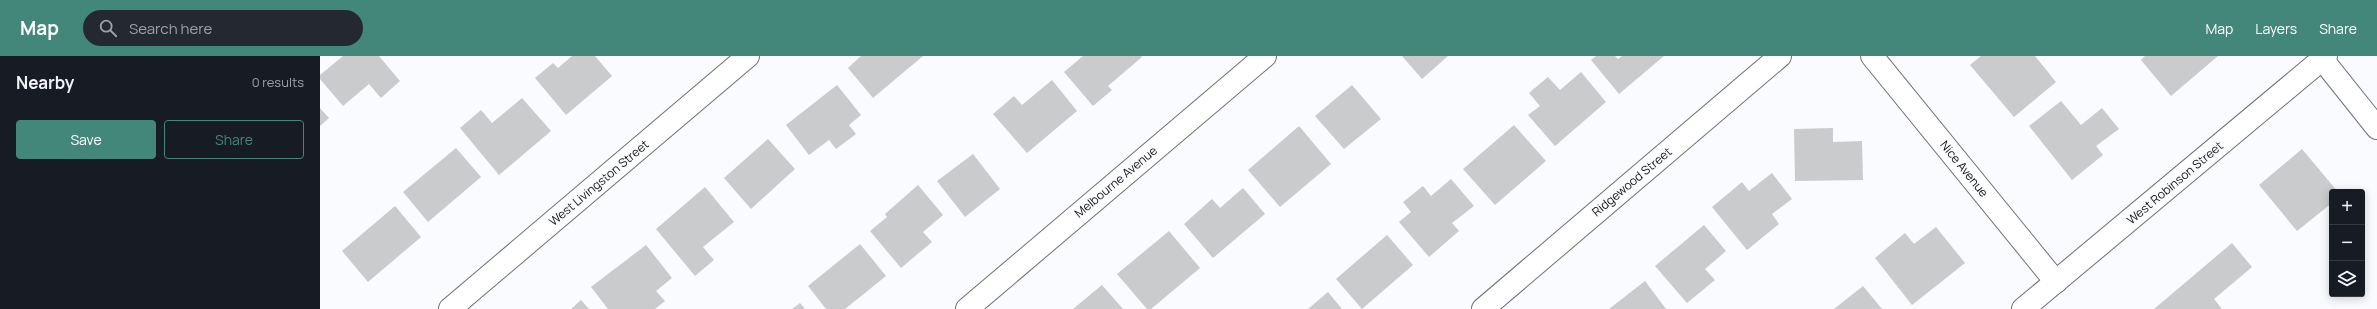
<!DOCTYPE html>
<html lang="en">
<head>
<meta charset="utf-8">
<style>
  body { margin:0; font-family:Manrope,sans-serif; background:#242831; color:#f1f3f6 }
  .controls { position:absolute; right:12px; bottom:12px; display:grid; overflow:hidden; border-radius:4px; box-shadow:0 2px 10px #0003 }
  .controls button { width:36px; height:36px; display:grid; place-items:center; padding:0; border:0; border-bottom:1px solid #363941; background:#171b24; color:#f1f3f6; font:20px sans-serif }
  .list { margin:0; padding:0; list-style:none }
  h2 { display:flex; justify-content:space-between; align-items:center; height:52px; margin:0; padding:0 16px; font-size:17px }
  h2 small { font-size:13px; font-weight:400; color:#9ea1a6 }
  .actions { display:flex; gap:8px; padding:12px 16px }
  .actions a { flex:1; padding:9px 0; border:1px solid #43867a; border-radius:4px; text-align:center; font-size:14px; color:#43867a }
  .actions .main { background:#43867a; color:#fff }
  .icon { flex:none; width:22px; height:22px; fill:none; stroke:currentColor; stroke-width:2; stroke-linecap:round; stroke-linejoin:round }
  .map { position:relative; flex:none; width:2057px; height:253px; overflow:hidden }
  header { display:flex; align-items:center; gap:24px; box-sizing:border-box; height:56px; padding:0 20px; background:#43867a; color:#fff }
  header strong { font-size:19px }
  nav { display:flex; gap:22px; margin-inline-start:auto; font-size:14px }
  .search { width:280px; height:36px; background:#242831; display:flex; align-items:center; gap:10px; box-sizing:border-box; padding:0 14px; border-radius:22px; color:#9ea1a6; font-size:15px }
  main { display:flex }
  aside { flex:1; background:#171b24 }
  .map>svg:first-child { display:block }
  .building { fill:#cacbcd }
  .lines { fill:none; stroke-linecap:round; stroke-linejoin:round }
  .minor-casing { stroke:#6f7072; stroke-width:24 }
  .minor { stroke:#fff; stroke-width:22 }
  .labels { text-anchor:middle; stroke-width:3; stroke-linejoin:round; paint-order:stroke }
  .street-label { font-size:12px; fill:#121213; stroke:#fafbfe }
</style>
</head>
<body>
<header>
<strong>Map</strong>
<div class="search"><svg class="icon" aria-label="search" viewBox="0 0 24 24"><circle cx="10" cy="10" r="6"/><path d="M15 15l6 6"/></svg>Search here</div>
<nav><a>Map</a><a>Layers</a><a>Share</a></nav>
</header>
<main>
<aside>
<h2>Nearby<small>0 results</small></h2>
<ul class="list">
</ul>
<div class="actions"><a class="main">Save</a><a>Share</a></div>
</aside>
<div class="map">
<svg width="2057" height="253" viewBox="0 0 2057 253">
  <rect width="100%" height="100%" fill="#fafbfe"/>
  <g class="building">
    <path d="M23,0H59L80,25L61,42L49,28L23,50L0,23V19Z"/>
    <path d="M252,0H275L292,20L246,59L215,22L233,7L238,12Z"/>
    <path d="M541,0H603L553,42L528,12Z"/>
    <path d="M763,0H821L822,1L788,30L792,34L773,50L744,16Z"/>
    <path d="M1082,0H1128L1102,23Z"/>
    <path d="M1276,0H1295L1298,3L1302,0H1344L1299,38L1271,4Z"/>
    <path d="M1661,0H1715L1736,26L1694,61L1650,9Z"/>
    <path d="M1825,0H1898L1851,40L1821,4Z"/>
    <path d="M1261,16L1286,46L1235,90L1208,59L1220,50L1209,37L1228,21L1240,34Z"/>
    <path d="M732,24L757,55L707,97L673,58L694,40L702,49Z"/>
    <path d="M517,29L541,59L529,69L536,78L516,93L509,84L489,99L466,69Z"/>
    <path d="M1032,29L1061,63L1024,93L995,60Z"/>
    <path d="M202,42L231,75L179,119L140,72L161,54L172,67Z"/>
    <path d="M1741,45L1761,69L1782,52L1799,73L1776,90L1783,99L1752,124L1709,70Z"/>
    <path d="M0,52L9,62L0,70Z"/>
    <path d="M1194,69L1226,105L1175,149L1143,113Z"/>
    <path d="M979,70L1011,108L960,151L928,114Z"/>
    <path d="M1513,72V86L1542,85L1543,124L1475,125L1474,73Z"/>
    <path d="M448,83L475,113L431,153L404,122Z"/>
    <path d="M136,92L161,121L108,166L83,136Z"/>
    <path d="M1982,93L2018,136H2012V147L1977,175L1939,129Z"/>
    <path d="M653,98L680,133L645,161L617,125Z"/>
    <path d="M1452,117L1472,143L1452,158L1459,168L1427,194L1392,151L1422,126L1429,135Z"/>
    <path d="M1131,123L1154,150L1132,167L1139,175L1109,201L1079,166L1091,156L1083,146L1103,130L1111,140Z"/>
    <path d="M598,129L623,159L603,176L612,186L581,212L550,175L567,161L565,158Z"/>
    <path d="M385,131L414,166L383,191L394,204L375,220L336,173Z"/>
    <path d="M923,132L945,158L893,202L864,168L892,143L900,152Z"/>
    <path d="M75,150L101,181L48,226L22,195Z"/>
    <path d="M1384,169L1406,195L1385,213L1395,224L1367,247L1335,210Z"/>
    <path d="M1616,171L1645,207L1592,249L1555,202L1585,177L1594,188Z"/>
    <path d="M849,175L880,212L831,253H827L797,218Z"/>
    <path d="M1067,179L1093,209L1042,253L1016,223Z"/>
    <path d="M1912,187L1932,211L1894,243L1902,253H1834Z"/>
    <path d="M540,188L566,220L525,253H506L488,230Z"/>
    <path d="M326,189L352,222L336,235L345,245L335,253H288L271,231Z"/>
    <path d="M1325,225L1346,253H1289Z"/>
    <path d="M782,229L803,253H753Z"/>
    <path d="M1543,230L1562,253H1514Z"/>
    <path d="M1008,236L1022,253H988Z"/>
    <path d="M261,244L269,253H251Z"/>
    <path d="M480,247L485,253H472Z"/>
  </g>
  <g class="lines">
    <defs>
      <g id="minor">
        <path d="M1552,0L1736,226"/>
        <path d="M2002,3L2057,72"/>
        <path d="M130,253L428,0"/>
        <path d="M647,253L945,0"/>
        <path d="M1163,253L1460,0"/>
        <path d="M1703,253L2006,0"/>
      </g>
    </defs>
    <use href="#minor" class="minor-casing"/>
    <use href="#minor" class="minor"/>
  </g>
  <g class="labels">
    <g class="street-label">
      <text transform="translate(1644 113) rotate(51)" y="4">Nice Avenue</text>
      <text transform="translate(796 126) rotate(-40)" y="4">Melbourne Avenue</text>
      <text transform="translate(1312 126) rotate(-40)" y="4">Ridgewood Street</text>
      <text transform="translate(279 127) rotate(-40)" y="4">West Livingston Street</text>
      <text transform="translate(1855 127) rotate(-40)" y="4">West Robinson Street</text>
    </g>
  </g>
</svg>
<div class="controls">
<button>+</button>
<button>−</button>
<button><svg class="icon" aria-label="layers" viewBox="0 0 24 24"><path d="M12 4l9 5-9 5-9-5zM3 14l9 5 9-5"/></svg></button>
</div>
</div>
</main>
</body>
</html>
